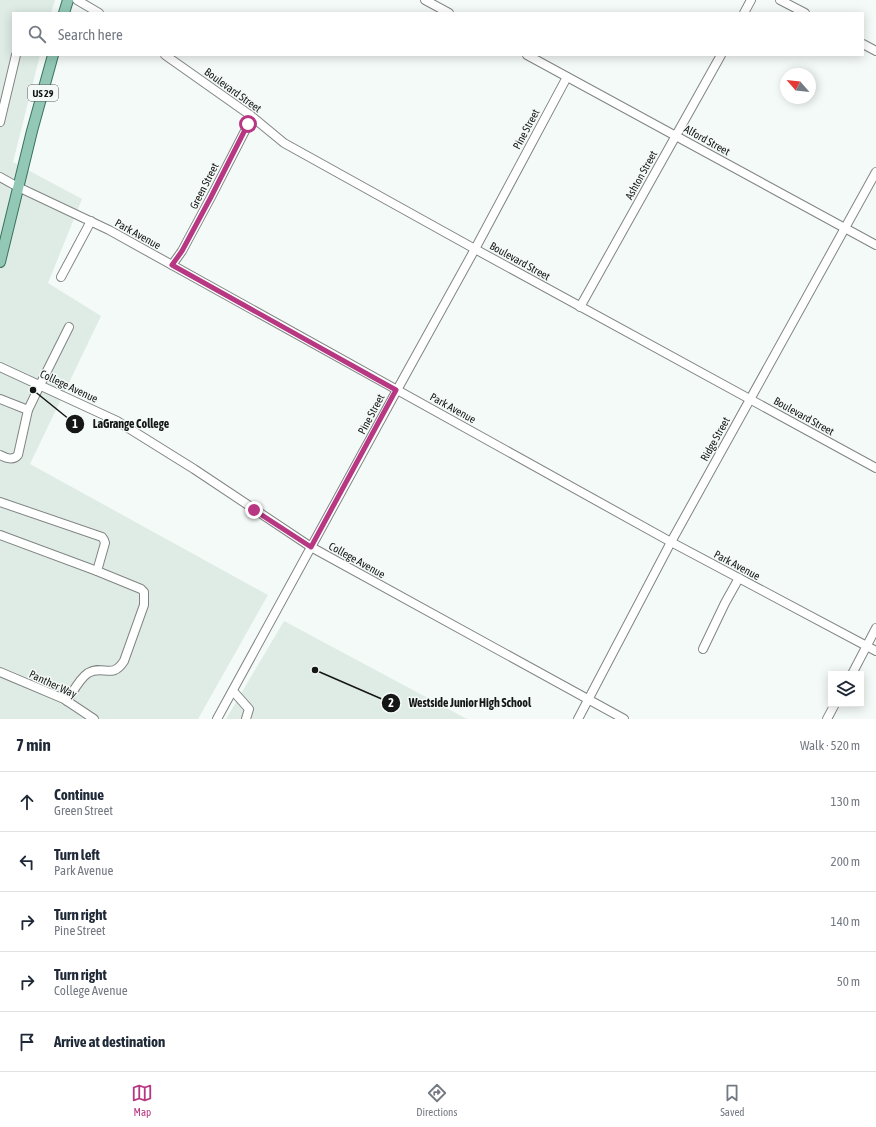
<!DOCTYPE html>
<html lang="en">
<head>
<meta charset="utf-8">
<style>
  body { margin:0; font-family:"Asap Condensed",sans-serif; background:#f2f2f3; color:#1f2937 }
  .controls { position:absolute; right:12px; bottom:12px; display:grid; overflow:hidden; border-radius:0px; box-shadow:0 2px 10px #0003 }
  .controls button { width:36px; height:36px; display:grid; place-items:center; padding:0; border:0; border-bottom:1px solid #e0e1e3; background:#fff; color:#1f2937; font:20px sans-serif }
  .compass { position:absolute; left:780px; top:68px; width:36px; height:36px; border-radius:50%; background:#fff; box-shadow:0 2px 10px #0003; rotate:298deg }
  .stop { position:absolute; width:12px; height:12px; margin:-9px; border:3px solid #b73783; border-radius:50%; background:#fff }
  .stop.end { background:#b73783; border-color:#fff; box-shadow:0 1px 4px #0008 }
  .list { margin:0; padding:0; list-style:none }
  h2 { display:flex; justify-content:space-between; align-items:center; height:52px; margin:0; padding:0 16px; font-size:17px }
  h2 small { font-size:13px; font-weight:400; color:#747a83 }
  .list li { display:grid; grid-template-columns:26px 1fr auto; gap:12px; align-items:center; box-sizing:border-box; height:60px; padding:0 16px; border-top:1px solid #e0e1e3 }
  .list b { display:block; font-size:15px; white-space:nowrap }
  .list p { margin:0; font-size:13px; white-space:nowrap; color:#747a83 }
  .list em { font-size:13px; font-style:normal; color:#747a83 }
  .icon { flex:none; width:22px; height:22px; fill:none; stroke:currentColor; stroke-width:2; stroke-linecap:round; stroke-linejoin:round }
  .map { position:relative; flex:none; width:876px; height:719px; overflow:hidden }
  .search { position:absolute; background:#fff; box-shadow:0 2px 10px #0003; left:12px; right:12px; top:12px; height:44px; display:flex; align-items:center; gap:10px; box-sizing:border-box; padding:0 14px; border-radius:0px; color:#747a83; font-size:15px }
  .sheet { height:352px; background:#fff }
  nav { display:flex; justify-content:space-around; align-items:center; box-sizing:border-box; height:56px; border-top:1px solid #e0e1e3; background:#fff; font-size:11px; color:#747a83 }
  nav a { display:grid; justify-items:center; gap:2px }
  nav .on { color:#b73783 }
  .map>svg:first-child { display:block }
  .built { fill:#dfece6 }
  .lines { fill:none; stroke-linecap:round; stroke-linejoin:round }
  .minor-casing { stroke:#808583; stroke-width:10 }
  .major-casing { stroke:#38735e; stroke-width:12 }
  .minor { stroke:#fff; stroke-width:8 }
  .major { stroke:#93c8b6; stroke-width:10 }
  .route { stroke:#b73783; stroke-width:5 }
  .labels { text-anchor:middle; stroke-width:3; stroke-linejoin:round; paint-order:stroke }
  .shield { fill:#f4faf7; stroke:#585b5a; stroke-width:1 }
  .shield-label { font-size:10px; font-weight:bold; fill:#151716 }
  .street-label { font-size:11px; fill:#151716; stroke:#f4faf7 }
  .leader { fill:none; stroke:#151716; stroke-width:1.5 }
  .callout-dot { fill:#151716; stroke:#f4faf7; stroke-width:1.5 }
  .mark-label { font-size:12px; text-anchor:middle; font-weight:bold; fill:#fff }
  .callout-label { font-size:12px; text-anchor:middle; font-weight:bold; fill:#151716; stroke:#f4faf7; stroke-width:3; stroke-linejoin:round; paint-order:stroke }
</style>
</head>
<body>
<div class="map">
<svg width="876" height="719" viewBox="0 0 876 719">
  <rect width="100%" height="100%" fill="#f4faf7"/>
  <g class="built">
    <path d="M0,0H55L51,13H13V55H40L13,162L82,199L48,283L101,316L30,464L268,595L198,719H0Z"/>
    <path d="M284,621L467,719H226Z"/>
  </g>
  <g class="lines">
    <defs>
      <g id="minor">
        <path d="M77,0L99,13"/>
        <path d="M425,0L449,13"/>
        <path d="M780,0L805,13"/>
        <path d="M744,13L751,0"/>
        <path d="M863,44L876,51"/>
        <path d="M165,55L250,115L284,143L475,249L876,468"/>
        <path d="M527,55L876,245"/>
        <path d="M0,122L16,55"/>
        <path d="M0,177L18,187L109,230L671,542L876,651"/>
        <path d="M172,265L182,251L211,197L248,125L250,115"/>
        <path d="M61,277L91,221"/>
        <path d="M580,307L721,55"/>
        <path d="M0,367L117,421L194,469L311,547L624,719"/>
        <path d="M0,399L28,410L40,385L69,327"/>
        <path d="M0,455C6,458 13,461 18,455L28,410"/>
        <path d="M0,502L102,537L104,540L105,543L97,571"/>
        <path d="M0,535L97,571L141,589L144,592V605L124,661C112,680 103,664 88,673C79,679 73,692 67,701"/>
        <path d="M703,649L725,603L739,578"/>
        <path d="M0,672L64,699L94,719"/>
        <path d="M852,674L876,628"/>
        <path d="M233,691L249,709L246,719"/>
        <path d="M217,719L397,390L475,249L567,77"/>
        <path d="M578,719L671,542L876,172"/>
        <path d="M827,719L835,704"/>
      </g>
      <g id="major">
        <path d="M64,13L68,0"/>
        <path d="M0,262L32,131L53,55"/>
      </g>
    </defs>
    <use href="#minor" class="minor-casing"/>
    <use href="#major" class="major-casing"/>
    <use href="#minor" class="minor"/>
    <use href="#major" class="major"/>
  </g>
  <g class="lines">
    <path class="route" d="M248,124L211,197L182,251L172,265L396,390L311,547L254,510"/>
  </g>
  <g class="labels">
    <rect class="shield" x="28" y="85" width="30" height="16" rx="3"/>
    <g class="shield-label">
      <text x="43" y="97">US 29</text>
    </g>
    <g class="street-label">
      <text transform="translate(233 90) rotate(36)" y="4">Boulevard Street</text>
      <text transform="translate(526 129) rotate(-62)" y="4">Pine Street</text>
      <text transform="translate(707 140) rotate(29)" y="4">Alford Street</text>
      <text transform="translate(641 175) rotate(-61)" y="4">Ashton Street</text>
      <text transform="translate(204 186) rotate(-63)" y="4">Green Street</text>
      <text transform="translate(138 234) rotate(29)" y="4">Park Avenue</text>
      <text transform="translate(520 261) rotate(29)" y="4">Boulevard Street</text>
      <text transform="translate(69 386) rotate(25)" y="4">College Avenue</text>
      <text transform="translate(453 408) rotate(29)" y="4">Park Avenue</text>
      <text transform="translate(371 414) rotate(-62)" y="4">Pine Street</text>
      <text transform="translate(804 416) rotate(29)" y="4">Boulevard Street</text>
      <text transform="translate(715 439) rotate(-61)" y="4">Ridge Street</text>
      <text transform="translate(357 560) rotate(29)" y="4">College Avenue</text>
      <text transform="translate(737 565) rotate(28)" y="4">Park Avenue</text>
      <text transform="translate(53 684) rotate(25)" y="4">Panther Way</text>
    </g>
  </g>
  <path class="leader" d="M33 390L75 424M315 670L391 703"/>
  <g class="callout-dot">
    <circle cx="33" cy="390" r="4"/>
    <circle cx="315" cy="670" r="4"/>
    <circle cx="75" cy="424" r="10"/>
    <circle cx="391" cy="703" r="10"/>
  </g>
  <g class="mark-label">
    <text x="75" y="428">1</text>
    <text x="391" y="707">2</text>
  </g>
  <g class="callout-label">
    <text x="131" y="428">LaGrange College</text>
    <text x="470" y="707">Westside Junior High School</text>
  </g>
</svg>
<div class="controls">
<button><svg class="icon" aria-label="layers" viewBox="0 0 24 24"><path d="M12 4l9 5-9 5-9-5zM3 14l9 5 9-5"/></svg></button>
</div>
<svg class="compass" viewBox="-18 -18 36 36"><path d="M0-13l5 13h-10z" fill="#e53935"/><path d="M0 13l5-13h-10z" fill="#747a83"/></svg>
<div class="stop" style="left:248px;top:124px"></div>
<div class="stop end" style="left:254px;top:510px"></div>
<div class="search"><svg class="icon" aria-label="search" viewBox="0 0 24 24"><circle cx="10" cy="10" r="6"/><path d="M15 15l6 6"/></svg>Search here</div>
</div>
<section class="sheet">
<h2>7 min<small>Walk · 520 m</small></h2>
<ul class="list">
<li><svg class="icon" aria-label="ahead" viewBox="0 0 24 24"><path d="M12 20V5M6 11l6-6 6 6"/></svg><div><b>Continue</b><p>Green Street</p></div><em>130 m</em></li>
<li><svg class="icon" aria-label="left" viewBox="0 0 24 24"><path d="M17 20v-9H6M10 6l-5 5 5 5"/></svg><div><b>Turn left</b><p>Park Avenue</p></div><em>200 m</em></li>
<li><svg class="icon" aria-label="right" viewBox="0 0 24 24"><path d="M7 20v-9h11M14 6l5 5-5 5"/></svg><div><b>Turn right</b><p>Pine Street</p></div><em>140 m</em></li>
<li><svg class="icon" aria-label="right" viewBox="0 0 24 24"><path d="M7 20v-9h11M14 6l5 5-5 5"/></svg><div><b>Turn right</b><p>College Avenue</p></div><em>50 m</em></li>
<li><svg class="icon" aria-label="arrive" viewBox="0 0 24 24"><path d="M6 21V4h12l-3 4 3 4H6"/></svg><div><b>Arrive at destination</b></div></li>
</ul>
</section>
<nav>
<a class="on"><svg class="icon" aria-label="map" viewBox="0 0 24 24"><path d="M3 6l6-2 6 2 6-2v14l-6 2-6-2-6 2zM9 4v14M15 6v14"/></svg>Map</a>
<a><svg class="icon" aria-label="directions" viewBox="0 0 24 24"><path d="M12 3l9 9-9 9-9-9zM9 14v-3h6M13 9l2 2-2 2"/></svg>Directions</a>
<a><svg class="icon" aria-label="saved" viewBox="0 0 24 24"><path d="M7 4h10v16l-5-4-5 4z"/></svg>Saved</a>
</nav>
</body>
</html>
